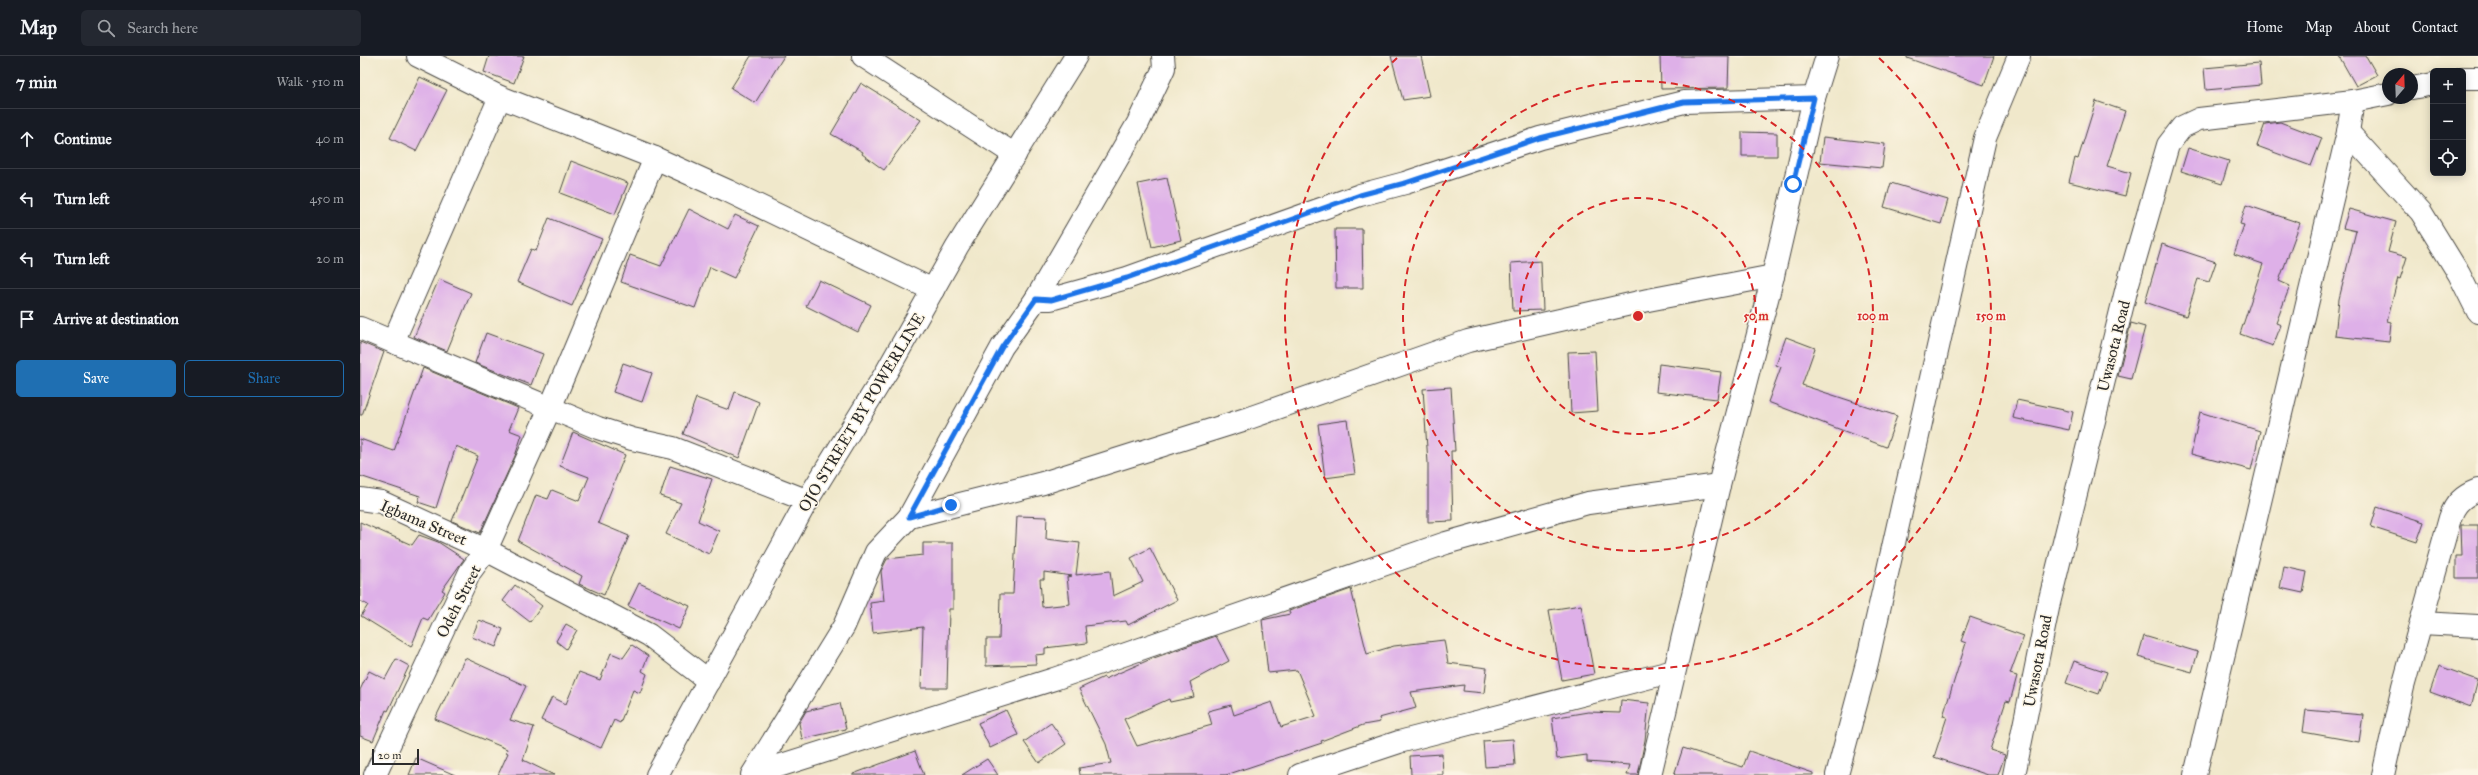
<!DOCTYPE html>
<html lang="en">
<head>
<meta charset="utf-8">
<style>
  body { margin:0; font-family:"IM FELL Great Primer",serif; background:#242831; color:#f1f3f6 }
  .controls { position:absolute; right:12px; top:12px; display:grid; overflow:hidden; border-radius:6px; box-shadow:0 2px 10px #0003 }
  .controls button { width:36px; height:36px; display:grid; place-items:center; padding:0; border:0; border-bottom:1px solid #363941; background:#171b24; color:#f1f3f6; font:20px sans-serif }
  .compass { position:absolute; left:2022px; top:12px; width:36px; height:36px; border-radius:50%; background:#171b24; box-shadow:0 2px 10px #0003; rotate:19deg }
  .scale { position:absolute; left:12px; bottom:10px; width:47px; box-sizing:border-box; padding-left:4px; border:2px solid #2b2b2b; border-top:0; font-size:11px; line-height:14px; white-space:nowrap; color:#2b2b2b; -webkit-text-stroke:3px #fcf5e5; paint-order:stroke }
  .stop { position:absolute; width:12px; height:12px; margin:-9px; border:3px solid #1a73e8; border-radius:50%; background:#fff }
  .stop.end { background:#1a73e8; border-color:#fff; box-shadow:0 1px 4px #0008 }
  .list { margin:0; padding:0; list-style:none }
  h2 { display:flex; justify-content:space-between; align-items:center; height:52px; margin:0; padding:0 16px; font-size:17px }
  h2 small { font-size:13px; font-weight:400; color:#9ea1a6 }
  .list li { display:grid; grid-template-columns:26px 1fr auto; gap:12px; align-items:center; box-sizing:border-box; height:60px; padding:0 16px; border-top:1px solid #363941 }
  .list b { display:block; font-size:15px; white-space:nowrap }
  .list em { font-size:13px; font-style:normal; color:#9ea1a6 }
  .actions { display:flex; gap:8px; padding:12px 16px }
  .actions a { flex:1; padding:9px 0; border:1px solid #1f6fb2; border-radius:6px; text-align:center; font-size:14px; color:#1f6fb2 }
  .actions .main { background:#1f6fb2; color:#fff }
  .icon { flex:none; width:22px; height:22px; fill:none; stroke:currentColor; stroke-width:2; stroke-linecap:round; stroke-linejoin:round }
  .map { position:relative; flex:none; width:2118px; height:719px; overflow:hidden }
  header { display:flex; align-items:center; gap:24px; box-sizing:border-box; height:56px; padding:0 20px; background:#171b24; border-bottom:1px solid #363941 }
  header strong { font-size:19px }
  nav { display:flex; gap:22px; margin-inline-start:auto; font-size:14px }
  .search { width:280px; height:36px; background:#242831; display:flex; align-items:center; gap:10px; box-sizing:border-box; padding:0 14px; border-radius:6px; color:#9ea1a6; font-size:15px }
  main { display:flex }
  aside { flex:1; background:#171b24 }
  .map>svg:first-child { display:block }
  .building { fill:#deb0e8; fill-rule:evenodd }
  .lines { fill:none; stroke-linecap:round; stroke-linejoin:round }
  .minor-casing { stroke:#494743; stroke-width:24 }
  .minor { stroke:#fff; stroke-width:22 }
  .route { stroke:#1a73e8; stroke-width:5 }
  .ring { fill:none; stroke:#d62828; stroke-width:2; stroke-dasharray:7 5 }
  .labels { text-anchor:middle; stroke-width:3; stroke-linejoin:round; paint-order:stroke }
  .street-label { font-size:16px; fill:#2b2b2b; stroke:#fcf5e5 }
  .centre { fill:#d62828; stroke:#fcf5e5; stroke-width:2 }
  .ring-label { font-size:12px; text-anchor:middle; font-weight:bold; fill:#d62828; stroke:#fcf5e5; stroke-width:3; stroke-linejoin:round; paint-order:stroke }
</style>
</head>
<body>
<header>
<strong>Map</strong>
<div class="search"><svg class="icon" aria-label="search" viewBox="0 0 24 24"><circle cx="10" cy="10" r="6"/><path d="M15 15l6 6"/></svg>Search here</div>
<nav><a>Home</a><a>Map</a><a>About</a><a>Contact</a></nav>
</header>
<main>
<aside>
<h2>7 min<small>Walk · 510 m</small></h2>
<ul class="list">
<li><svg class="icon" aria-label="ahead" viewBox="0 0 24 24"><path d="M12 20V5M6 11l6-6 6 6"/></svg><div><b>Continue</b></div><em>40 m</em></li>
<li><svg class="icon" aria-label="left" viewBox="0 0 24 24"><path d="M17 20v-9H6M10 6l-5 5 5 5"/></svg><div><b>Turn left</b></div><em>450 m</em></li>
<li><svg class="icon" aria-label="left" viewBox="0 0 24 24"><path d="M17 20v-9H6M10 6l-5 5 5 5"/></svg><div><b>Turn left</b></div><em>20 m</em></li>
<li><svg class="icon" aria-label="arrive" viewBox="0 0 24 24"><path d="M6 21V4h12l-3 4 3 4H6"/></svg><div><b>Arrive at destination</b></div></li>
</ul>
<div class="actions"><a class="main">Save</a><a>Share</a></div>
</aside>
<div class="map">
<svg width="2118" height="719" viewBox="0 0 2118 719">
  <rect width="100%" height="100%" fill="#fcf5e5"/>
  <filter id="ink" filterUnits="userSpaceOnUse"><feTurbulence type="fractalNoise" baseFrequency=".025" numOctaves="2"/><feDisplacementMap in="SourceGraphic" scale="8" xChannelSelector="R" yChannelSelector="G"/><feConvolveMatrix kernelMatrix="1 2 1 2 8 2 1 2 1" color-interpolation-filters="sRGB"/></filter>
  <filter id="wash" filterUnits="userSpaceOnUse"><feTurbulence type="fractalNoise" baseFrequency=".012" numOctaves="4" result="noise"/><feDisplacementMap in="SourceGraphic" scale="16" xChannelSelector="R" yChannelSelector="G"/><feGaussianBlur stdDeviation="0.9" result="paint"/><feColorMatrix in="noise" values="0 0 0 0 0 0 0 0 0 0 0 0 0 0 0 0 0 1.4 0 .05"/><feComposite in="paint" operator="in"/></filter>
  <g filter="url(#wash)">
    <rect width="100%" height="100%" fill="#f0e8cb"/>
    <g id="blocks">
      <g class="building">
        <path d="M129,0H164L154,27L124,16Z"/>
        <path d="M391,0H424L395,47L371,32Z"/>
        <path d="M1031,0H1061L1070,40L1043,44Z"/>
        <path d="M1300,0H1369L1368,32L1301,33Z"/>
        <path d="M1547,0H1634L1624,29L1547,2Z"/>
        <path d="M1979,0H2006L2017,19L1996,30Z"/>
        <path d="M1899,7L1901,29L1846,34L1844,12Z"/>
        <path d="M60,21L87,34L56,95L30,82Z"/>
        <path d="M501,27L561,64L524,114L502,98L503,96L471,78Z"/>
        <path d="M1736,45L1765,55L1747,110L1771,117L1765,140L1709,126L1715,102L1718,103Z"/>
        <path d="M1920,66L1962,82L1951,110L1897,90L1905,68Z"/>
        <path d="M1382,76L1417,77V100H1382Z"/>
        <path d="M1463,81L1525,88L1522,112L1460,106Z"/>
        <path d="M1828,92L1869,105L1862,128L1821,115Z"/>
        <path d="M211,105L268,127L255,158L200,137Z"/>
        <path d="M807,122L821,184L792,191L778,128Z"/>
        <path d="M1531,127L1588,144L1581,168L1524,151Z"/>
        <path d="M1886,149L1940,167L1919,225L1930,230L1916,267L1921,269L1913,290L1880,278L1903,208L1874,198L1884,169L1880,168Z"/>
        <path d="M329,153L368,173L375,159L399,170L374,222L350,211L335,252L261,226L270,199L301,210Z"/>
        <path d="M1989,153L2036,166L2028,196L2047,201L2040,223L2038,222L2027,265L2031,266L2029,286L1975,280L1979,243L1996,175L1983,172Z"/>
        <path d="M189,162L242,183L212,250L157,226L171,193L176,195Z"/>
        <path d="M975,173H1002L1003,232H976Z"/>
        <path d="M1802,188L1856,206L1849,226L1838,223L1826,260L1785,246Z"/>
        <path d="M1181,205L1183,254L1153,255L1151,207Z"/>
        <path d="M79,223L111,237L87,295L54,281Z"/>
        <path d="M459,224L511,249L498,276L446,250Z"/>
        <path d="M1771,267L1785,271L1771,323L1758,320Z"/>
        <path d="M126,277L183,298L171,329L115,307Z"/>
        <path d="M1426,281L1455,292L1442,329L1537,360L1526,391L1408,346L1421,311L1416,309Z"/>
        <path d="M0,286L24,296L2,359H0Z"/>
        <path d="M1235,295L1238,355L1211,357L1208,296Z"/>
        <path d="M263,307L292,317L282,346L253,336Z"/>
        <path d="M1299,308L1361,316L1357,343L1296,336Z"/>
        <path d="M63,312L158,352L149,374L162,379L155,400L120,477L92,465L118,400L96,390L76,452L58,446L60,440L0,420V383L34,395Z"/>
        <path d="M1091,331L1095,395H1091L1093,465L1068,466V407L1063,333Z"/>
        <path d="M375,336L399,346L379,402L323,378L336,342L369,354Z"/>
        <path d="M1657,344L1713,356L1709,374L1653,362Z"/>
        <path d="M1840,356L1900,375L1891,414L1831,398Z"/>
        <path d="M987,364L995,418L965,422L958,368Z"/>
        <path d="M213,376L265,399L238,467L269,480L244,539L219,528L222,520L158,485L176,439L188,443L192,434L219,445L229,421L200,410Z"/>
        <path d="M310,410L352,423L338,465L359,475L349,498L306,478L321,447L300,440Z"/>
        <path d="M2017,451L2064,466L2057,486L2011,471Z"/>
        <path d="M657,460L687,461L686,483L720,487L716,519L750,515L753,540L783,526L771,502L790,492L817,544L768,569L766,565L725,570L727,587L685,592V598L675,599L676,608L626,610V583H639L640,538H653ZM684,516L712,520L707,521L710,548L682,551L680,523H684Z"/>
        <path d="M0,466L52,489L59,479L78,486L104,503L82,534L85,536L68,564L63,562L51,591L1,560L8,549L0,545Z"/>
        <path d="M2101,469H2118V522H2096V500H2102Z"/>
        <path d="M563,487H593V553H589L587,632H561L563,571L513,577L510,547L524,545L521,515L527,503L563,499Z"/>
        <path d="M1924,511L1947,516L1943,537L1920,532Z"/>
        <path d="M279,527L330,550L319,573L268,550Z"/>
        <path d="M155,529L182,550L170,566L143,545Z"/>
        <path d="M991,533L1007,598L1034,590L1084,584L1088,607L1127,612L1124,637L1103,635L1104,629L1051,636L1056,652L1019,662L1020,666L1003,669L961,685L962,687L866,719H720L719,712L751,707L746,688L719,633L744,621L745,623L791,603L856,580L869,605L830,626L834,641L810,646L809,643L764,663L777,690L852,669L848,655L871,649L874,659L912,646L921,671L956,660L937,614L908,617L902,564L930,558L929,555Z"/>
        <path d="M1221,549L1234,618L1202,624L1189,554Z"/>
        <path d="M1610,561L1664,580L1650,618L1657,620L1650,646L1646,645L1630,694L1645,699L1638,719H1628L1574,701L1587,661L1583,660L1606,587L1601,585Z"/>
        <path d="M119,564L143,573L136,591L112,581Z"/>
        <path d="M206,568L217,574L206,593L196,585Z"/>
        <path d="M1784,580L1838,596L1832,616L1778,601Z"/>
        <path d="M272,589L288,600L282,615L287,618L280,637L273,634L260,667L254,664L241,692L181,664L192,641L206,648L219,616L240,624L251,597L263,602Z"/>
        <path d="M105,602L166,630L150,664L174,671L163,704L194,719H138L148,697L146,696L147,693L75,663Z"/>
        <path d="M36,603L49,610L28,655L26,654L13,685L0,680V634L9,615L25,623Z"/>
        <path d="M1714,605L1747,616L1739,638L1706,627Z"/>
        <path d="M2079,610L2118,624L2111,651L2070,636Z"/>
        <path d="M1261,644L1289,647L1285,684L1278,719H1267L1270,709L1227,706V699L1197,703L1192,662L1228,656L1260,657Z"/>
        <path d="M480,647L486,673L442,683L439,667L446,655Z"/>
        <path d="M646,654L658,679L630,692L618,667Z"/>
        <path d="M1946,654L2003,659L1999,686L1943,676Z"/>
        <path d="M691,667L706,688L679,707L664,686Z"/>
        <path d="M1153,683L1155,709L1125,711L1123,685Z"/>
        <path d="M1323,692L1383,711L1389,695L1453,717V719H1314Z"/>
        <path d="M555,695L564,719H493V718Z"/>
        <path d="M1082,698L1083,719H1051L1050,700Z"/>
        <path d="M56,702L95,719H49Z"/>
        <path d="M627,703L638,719H602Z"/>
      </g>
    </g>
  </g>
  <g filter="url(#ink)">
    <use href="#blocks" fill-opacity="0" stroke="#494743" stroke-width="1"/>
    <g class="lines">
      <defs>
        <g id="minor">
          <path d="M58,0L140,41L295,102L368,135L573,234"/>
          <path d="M503,0L655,99"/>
          <path d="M2103,22H2118"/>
          <path d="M2052,32L2073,28"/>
          <path d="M1988,76L2061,156L2099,218L2118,256"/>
          <path d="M676,243H691L767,222L1000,139L1045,127L1180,82L1324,46L1454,42"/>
          <path d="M0,272L238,372L272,383L313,392L448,445"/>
          <path d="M33,286L140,41"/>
          <path d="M0,443L21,446L126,494L289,579L349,625"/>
          <path d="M549,461L683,427L889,362L1108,285L1288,244L1413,220"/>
          <path d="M2061,567L2118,570"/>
          <path d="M393,718L694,623L1086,487L1228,447L1359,429"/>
          <path d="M15,719L110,516L126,494L191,350L295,102"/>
          <path d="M297,719L448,443L527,315L597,191L716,0"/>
          <path d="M392,719L484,570L516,496L549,461L642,291L676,243L778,67L804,12L803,0"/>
          <path d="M940,719L1039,686L1314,615"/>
          <path d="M1290,719L1359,429L1413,220L1454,42L1467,0"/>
          <path d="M1477,719L1507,607L1625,82L1659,0"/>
          <path d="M1654,719L1689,547L1767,231L1808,89L1822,71L1839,63L1993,45L2028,38"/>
          <path d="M1835,719L1988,76L1993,45"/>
          <path d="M2023,719L2043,631L2090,462C2095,447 2103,440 2118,434"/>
        </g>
      </defs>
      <use href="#minor" class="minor-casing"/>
      <use href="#minor" class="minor"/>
    </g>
  </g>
  <g class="lines" filter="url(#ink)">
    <path class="route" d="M591,449L549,461L642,291L676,243L691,244L767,222L1000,139L1045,127L1180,82L1324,46L1454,42L1433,128"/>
  </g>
  <g class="ring">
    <circle cx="1278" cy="260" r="118"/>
    <circle cx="1278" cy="260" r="235"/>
    <path d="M1519 2A353 353 0 1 1 1037 2"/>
  </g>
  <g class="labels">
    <g class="street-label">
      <text transform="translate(1753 290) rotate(-76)" y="6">Uwasota Road</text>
      <text transform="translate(501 356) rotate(-59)" y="6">OJO STREET BY POWERLINE</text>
      <text transform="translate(64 466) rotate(23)" y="6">Igbama Street</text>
      <text transform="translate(98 545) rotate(-63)" y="6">Odeh Street</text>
      <text transform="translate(1677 605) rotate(-79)" y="6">Uwasota Road</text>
    </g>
  </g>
  <circle cx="1278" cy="260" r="6" class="centre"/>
  <g class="ring-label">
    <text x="1396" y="264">50 m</text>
    <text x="1513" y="264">100 m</text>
    <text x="1631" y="264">150 m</text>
  </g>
</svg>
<div class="controls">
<button>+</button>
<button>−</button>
<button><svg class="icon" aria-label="locate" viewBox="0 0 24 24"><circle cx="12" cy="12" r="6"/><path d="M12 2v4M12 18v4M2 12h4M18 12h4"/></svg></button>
</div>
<svg class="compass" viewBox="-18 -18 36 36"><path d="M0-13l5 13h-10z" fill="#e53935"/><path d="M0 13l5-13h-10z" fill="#9ea1a6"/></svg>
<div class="scale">20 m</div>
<div class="stop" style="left:1433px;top:128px"></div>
<div class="stop end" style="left:591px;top:449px"></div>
</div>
</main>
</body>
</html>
